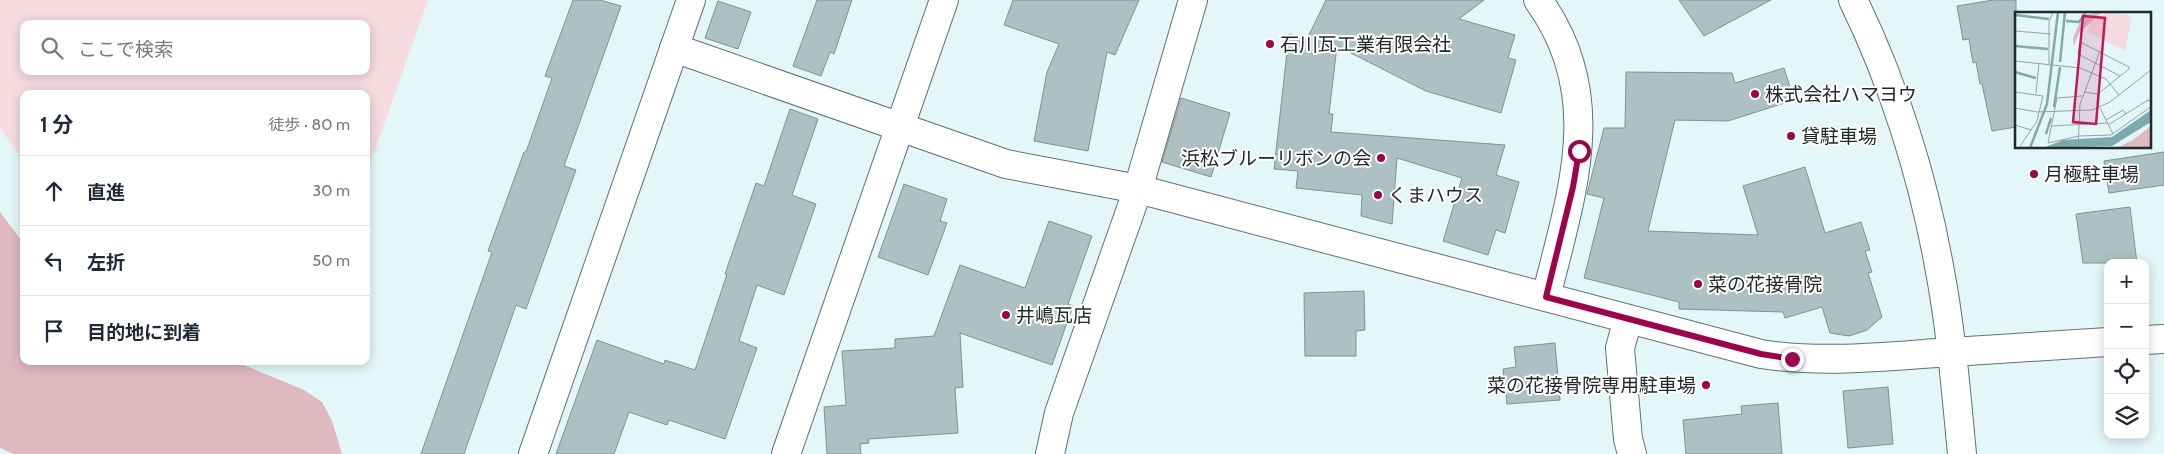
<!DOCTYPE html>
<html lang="ja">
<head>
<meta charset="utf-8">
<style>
  body { margin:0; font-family:Cabin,"Noto Sans JP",sans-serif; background:#f2f2f3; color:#1f2937 }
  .controls { position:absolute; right:15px; bottom:15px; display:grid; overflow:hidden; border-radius:10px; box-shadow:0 2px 12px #0003 }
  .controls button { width:45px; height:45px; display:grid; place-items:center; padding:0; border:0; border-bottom:1px solid #e0e1e3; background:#fff; color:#1f2937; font:25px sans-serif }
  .stop { position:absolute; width:15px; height:15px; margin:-11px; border:4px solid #9e034b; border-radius:50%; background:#fff }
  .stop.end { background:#9e034b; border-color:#fff; box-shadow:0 1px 5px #0008 }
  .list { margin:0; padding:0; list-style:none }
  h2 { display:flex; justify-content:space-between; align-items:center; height:65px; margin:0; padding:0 20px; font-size:21px }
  h2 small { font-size:16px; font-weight:400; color:#747a83 }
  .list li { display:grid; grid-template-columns:32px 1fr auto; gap:15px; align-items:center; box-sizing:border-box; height:70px; padding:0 20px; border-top:1px solid #e0e1e3 }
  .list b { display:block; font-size:19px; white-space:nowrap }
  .list em { font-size:16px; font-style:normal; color:#747a83 }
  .icon { flex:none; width:28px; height:28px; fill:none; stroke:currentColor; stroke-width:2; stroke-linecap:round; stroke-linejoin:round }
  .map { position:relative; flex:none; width:2164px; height:454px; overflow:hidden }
  .search { position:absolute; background:#fff; box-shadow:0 2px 12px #0003; left:20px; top:20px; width:350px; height:55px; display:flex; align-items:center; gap:12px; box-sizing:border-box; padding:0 18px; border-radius:10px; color:#747a83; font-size:19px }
  .panel { position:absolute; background:#fff; box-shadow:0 2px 12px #0003; left:20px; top:90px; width:350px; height:275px; border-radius:10px }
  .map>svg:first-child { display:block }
  .green { fill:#f6dbe1; fill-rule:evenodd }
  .forest { fill:#dfb8c0 }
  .building { fill:#aec1c2; stroke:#809293 }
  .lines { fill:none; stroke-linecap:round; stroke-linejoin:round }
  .minor-casing { stroke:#607173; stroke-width:30 }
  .tertiary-casing { stroke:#607173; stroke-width:30 }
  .minor { stroke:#fff; stroke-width:28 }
  .tertiary { stroke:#fff; stroke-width:28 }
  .route { stroke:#9e034b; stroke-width:6 }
  .poi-dot { fill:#9e034b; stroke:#fff; stroke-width:2 }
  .labels { text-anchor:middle; stroke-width:4; stroke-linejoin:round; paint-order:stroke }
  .poi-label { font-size:19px; fill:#22292a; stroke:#fff; text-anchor:start }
  .inset-river { fill:none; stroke:#7eaaae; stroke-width:2.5 }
  .inset-road { fill:none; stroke:#96a4a6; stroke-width:1 }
  .view { fill:#c2185b; fill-opacity:0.15; stroke:#c2185b; stroke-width:2.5 }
  .inset-edge { fill:none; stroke:#22292a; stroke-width:2.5 }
</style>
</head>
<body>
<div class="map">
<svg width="2164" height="454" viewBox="0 0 2164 454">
  <rect width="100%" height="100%" fill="#e3f6f8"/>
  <path class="green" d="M0,0H428L366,176V94H24V161L0,128ZM24,24H366V71H24Z"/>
  <path class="forest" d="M0,212L24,244V361H234L304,390L322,402L332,421L342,454H14L0,448Z"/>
  <g class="building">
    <path d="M573,0H600L621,6L564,166L576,170L526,309L516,305L464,454H421L492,252L488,251L524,152H526L552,78L545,76Z"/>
    <path d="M817,0H852L834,54L830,52L821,76L793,66Z"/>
    <path d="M1013,0H1139L1115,55L1107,52L1088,151L1034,141L1047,72L1059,44L1004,25Z"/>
    <path d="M1326,0H1484L1459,19L1515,35L1508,58L1516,60L1501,113L1426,91L1337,46L1329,114H1333L1331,132L1505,145L1496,175L1519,182L1505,233L1496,230L1488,255L1443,241L1462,178L1397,158L1392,224L1361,216L1362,195L1296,188L1298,171L1274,169L1289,34L1307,39Z"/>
    <path d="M1679,0H1771L1704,36Z"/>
    <path d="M1993,0H2016V127L1992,131L1982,84H1980L1976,62L1973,63L1969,39L1963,40L1957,6Z"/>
    <path d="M718,1L751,12L738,49L705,38Z"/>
    <path d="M1784,68L1794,100L1728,121L1675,120L1648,231L1758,235L1743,186L1805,167L1825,233L1861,222L1870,250L1865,251L1872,272L1868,273L1882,317L1867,330L1849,336L1830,333L1822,307L1785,318L1783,312L1679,309V302L1584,278L1604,198L1587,194L1604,128H1625L1626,72L1732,73L1735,83Z"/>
    <path d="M1181,98L1230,113L1211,177L1162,162Z"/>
    <path d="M790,109L818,119L792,195L816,204L784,295L757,285L739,341L757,348L725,439L669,420L667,425L629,412L614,454H556L597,340L664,364L665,360L695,370L727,274H725L756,183L764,186Z"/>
    <path d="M2164,152V185L2109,193L2104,161Z"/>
    <path d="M904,184L947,199L940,221L947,223L928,275L878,257Z"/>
    <path d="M2130,207L2137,263H2083L2076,214Z"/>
    <path d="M1049,221L1092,236L1068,304L1073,306L1052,365L960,333L963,387L955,388L958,433L868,439L869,443L860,444L861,454H827L824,407L846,405L842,351L895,348V339L934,336L960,265L1025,288Z"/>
    <path d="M1364,291L1365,330L1356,331V356H1305L1304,293Z"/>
    <path d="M1555,343L1560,400L1507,404L1503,369L1516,367L1514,347Z"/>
    <path d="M1888,387L1893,444L1848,448L1843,391Z"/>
    <path d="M1778,403L1782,454H1686L1683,420L1742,414L1741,406Z"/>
  </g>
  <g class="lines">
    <defs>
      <g id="minor">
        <path d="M1538,0C1608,96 1571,194 1546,297"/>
        <path d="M674,48L1006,164L1138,189L1761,354C1824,364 1889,356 1952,352"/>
        <path d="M1628,319L1620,348L1628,439L1632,454"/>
        <path d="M533,454L691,0"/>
        <path d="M786,454L944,0"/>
        <path d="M1050,454L1059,413L1138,189L1193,0"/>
      </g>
      <g id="tertiary">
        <path d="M1853,0C1893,81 1923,177 1939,266C1951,328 1956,391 1962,454"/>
        <path d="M2145,340L2164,339"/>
        <path d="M1952,352L2108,342"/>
      </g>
    </defs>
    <use href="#minor" class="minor-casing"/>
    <use href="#tertiary" class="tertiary-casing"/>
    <use href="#minor" class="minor"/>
    <use href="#tertiary" class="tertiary"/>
  </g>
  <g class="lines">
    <path class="route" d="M1579,151L1573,187L1546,297L1761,354L1792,359"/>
  </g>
  <g class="poi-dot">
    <circle cx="1270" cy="44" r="5"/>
    <circle cx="1755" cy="94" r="5"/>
    <circle cx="1791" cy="136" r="5"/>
    <circle cx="1381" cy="158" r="5"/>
    <circle cx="2034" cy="174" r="5"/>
    <circle cx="1378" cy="195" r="5"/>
    <circle cx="1698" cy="284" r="5"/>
    <circle cx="1006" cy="315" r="5"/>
    <circle cx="1706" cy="385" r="5"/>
  </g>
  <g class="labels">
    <g class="poi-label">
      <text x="1280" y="51">石川瓦工業有限会社</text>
      <text x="1765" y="101">株式会社ハマヨウ</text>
      <text x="1801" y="143">貸駐車場</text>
      <text x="1371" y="165" text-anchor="end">浜松ブルーリボンの会</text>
      <text x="2044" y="181">月極駐車場</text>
      <text x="1388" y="202">くまハウス</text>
      <text x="1708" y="291">菜の花接骨院</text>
      <text x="1016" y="322">井嶋瓦店</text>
      <text x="1696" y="392" text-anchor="end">菜の花接骨院専用駐車場</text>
    </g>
  </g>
  <g transform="translate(2015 12)">
    <rect width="136" height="136" fill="#e3f6f8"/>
    <path d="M92,0L117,4L110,39L72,20L77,9Z" fill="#f6dbe1"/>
    <path d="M87,0L64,21L59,34L58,26L68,3ZM136,114V136H102L118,128Z" fill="#dfb8c0"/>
    <path d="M136,98V110L97,134L28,136L48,128L97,125Z" fill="#7eaaae"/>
    <path class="inset-river" d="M0,3L34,7M51,9L64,10L71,0M0,34L33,37M45,50L50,0M0,60L21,66M39,95L45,55M31,122L36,106M15,136L32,92L43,0"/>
    <path class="inset-road" d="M0,19L36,22M0,49L65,56L91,67L104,83M34,52V10L38,0M0,80L28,84L22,109L4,136M69,80L83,82L84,81L114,57V55L65,30L63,42L105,64M21,81L24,51M67,84L42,86L33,131L64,124L96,123L137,94M0,96L22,100L77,98L95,90L137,57M85,96L98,122M91,108L108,98L111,102M0,113L16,118M93,113L133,88L137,90M37,114L93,111M63,136L65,92L85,39"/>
    <path class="view" d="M68,4L90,6L81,112L58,110Z"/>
    <rect width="136" height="136" class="inset-edge"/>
  </g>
</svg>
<div class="controls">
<button>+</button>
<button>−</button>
<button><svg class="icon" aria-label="locate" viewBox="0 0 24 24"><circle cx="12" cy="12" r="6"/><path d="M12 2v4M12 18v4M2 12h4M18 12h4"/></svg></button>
<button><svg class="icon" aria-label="layers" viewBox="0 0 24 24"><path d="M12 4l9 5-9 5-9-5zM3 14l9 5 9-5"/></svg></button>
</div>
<div class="stop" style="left:1579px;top:151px"></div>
<div class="stop end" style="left:1792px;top:359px"></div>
<div class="search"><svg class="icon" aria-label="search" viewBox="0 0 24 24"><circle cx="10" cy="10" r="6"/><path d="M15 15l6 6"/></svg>ここで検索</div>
<section class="panel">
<h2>1 分<small>徒歩 · 80 m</small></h2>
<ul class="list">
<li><svg class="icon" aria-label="ahead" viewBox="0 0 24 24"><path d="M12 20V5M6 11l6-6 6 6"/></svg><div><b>直進</b></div><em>30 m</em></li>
<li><svg class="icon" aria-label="left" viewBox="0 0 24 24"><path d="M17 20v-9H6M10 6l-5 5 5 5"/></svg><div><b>左折</b></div><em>50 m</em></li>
<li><svg class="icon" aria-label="arrive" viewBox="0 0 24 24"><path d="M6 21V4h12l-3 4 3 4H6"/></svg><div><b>目的地に到着</b></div></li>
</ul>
</section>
</div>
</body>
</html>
